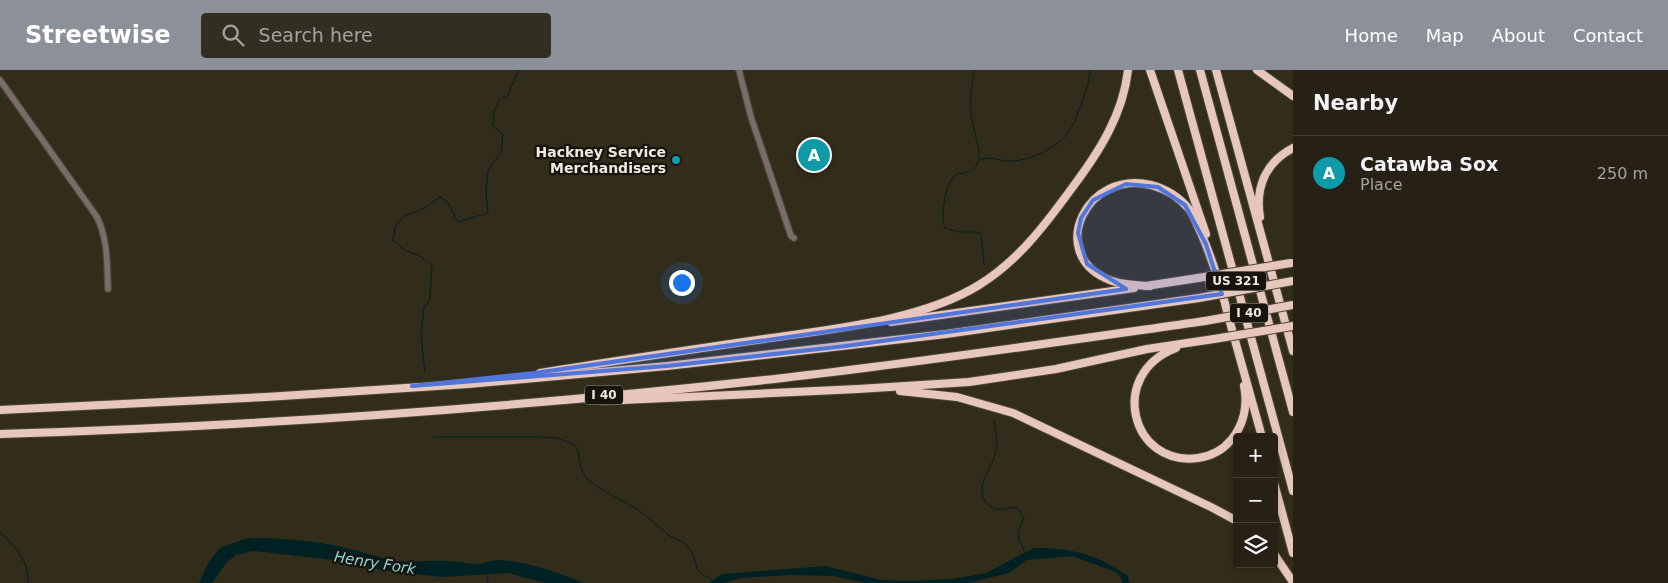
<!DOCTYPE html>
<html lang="en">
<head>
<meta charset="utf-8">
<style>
  body { margin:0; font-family:"DejaVu Sans",sans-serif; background:#322e22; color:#f1f3f6 }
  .controls { position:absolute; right:15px; bottom:15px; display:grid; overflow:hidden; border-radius:5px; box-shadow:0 2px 8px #0003 }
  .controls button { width:45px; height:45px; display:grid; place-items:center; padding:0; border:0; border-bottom:1px solid #423e34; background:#262114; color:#f1f3f6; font:25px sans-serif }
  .you { position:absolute; left:681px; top:212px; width:18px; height:18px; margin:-12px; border:4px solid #fff; border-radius:50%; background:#1a73e8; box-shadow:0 0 0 8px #1a73e833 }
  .badge { display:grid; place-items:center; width:32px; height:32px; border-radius:50%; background:#8c9099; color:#fff; font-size:16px; font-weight:700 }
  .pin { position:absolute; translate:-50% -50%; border:2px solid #fff; box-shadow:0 1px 5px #0006 }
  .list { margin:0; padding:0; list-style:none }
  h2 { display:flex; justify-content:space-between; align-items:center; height:65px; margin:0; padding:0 20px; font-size:21px }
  h2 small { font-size:16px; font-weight:400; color:#a4a3a0 }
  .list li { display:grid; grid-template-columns:32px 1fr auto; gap:15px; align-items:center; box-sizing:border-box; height:75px; padding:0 20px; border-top:1px solid #423e34 }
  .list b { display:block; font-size:19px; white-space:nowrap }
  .list p { margin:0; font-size:16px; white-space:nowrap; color:#a4a3a0 }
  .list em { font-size:16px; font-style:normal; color:#a4a3a0 }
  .icon { flex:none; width:28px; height:28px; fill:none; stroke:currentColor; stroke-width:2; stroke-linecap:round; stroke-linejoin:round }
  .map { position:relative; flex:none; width:1293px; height:513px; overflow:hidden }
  header { display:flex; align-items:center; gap:30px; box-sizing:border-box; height:70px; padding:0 25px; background:#8c9099; color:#fff }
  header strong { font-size:24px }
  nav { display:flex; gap:28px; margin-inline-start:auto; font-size:18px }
  .search { width:350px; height:45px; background:#322e22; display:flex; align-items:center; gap:12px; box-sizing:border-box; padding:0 18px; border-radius:5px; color:#a4a3a0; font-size:19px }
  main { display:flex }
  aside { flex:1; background:#262114 }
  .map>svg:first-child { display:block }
  .water { fill:#002123 }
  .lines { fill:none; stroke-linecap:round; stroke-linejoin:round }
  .stream { stroke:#002123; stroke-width:1 }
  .minor-casing { stroke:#4c4737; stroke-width:8 }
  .highway-casing { stroke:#4c4737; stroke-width:10 }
  .minor { stroke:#7a6d69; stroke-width:5.5 }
  .highway { stroke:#e7c6bd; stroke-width:8 }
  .highway-bridge-casing { stroke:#4c4737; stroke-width:10; stroke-linecap:butt }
  .highway-bridge { stroke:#e7c6bd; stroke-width:8 }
  .marked { fill:#5275da; fill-opacity:0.2; stroke:#5275da; stroke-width:4; stroke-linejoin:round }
  .culture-dot { fill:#0f9aa8; stroke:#17140d; stroke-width:2 }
  .labels { text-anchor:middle; stroke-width:4.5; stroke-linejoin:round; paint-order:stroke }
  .shield { fill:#17140d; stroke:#aeaaa1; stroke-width:1 }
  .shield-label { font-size:12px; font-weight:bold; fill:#efebe1 }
  .poi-label { font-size:14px; font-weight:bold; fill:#efebe1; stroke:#17140d; text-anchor:end }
  .water-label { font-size:15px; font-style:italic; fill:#8ed4d8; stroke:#17140d }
</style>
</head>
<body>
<header>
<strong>Streetwise</strong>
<div class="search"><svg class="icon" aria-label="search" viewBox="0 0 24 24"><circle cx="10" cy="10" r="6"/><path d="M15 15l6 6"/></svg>Search here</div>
<nav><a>Home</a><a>Map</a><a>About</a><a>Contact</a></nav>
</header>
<main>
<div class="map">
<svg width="1293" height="513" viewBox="0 0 1293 513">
  <rect width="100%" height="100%" fill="#322c1b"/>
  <g class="water">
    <path d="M248,468C279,468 311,470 342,477C361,481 379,488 397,491C414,493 430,490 447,491C457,491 466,494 477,494C484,493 492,490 499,490C528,492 557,502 583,513H546L508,503L442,507L381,500L344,491L253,481L236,485L226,493L212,513H199L209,492L220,478Z"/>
    <path d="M1034,478C1070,477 1099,485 1128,506L1129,513H1122V509L1116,502L1072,486L1027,490L1009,503L968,513H866L834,506L790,505L740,508L724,513H709L722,504L825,496L882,510L911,511L952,509L986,503Z"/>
  </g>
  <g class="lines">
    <g class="stream">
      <path d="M974,0C973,14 969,28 971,42C972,52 975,63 977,72C979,79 980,89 977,95C973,103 964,102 957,104C945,110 940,147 945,158L959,162H976L981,163L984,194"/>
      <path d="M979,90C988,85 1002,92 1013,91C1036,89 1062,76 1073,55C1076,49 1077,43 1080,37C1085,25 1089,13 1090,0"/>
      <path d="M425,303L421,265L424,238L430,229L432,195L421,187L403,179L393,170L395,157L404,146L425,138L440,127L447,131L458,152L488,143L486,122L488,100L501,83L503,64L493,56L494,42L499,29L507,26L519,0"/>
      <path d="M994,349C995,358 998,370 996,380C994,398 975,411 985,431C987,435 993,439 998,439C1004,440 1010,437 1017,437L1024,448L1018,462V467L1025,483"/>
      <path d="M433,367H539L556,368L574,374L578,381L581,398L587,409L601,419L637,439L670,466L686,474L692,482L698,501L705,506L710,508L713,513"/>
      <path d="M0,462C16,477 29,491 28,513"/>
      <path d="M487,504L488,513"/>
    </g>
    <defs>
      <g id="minor">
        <path d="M739,0L751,47L791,166L794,168"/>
        <path d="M0,10L97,147C108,170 107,194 108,219"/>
      </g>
      <g id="highway">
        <path d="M1150,0L1206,164"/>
        <path d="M1178,0L1293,421"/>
        <path d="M1200,0L1293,342"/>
        <path d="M1216,0L1293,281"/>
        <path d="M1257,0L1293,26"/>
        <path d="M1260,147C1255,117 1266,92 1293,78"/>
        <path d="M1146,216L1198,208"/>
        <path d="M1150,216C1135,215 1119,215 1105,208C1048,181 1087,99 1151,115C1166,119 1179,127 1189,139C1194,146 1197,155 1201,163C1213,191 1222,220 1229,249C1240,289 1251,328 1262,367"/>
        <path d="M891,252L1134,218"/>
        <path d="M1176,278C1107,304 1131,397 1198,388C1211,386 1223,380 1231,370C1244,355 1248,335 1244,316"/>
        <path d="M540,303C614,291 689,280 764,269C831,259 921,251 979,215C1018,191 1045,155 1072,118C1099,82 1123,45 1128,0"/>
        <path d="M900,321L957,327L1013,343L1211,437L1237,451"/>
        <path d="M601,331L858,319L969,312L1056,299L1147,279L1214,269"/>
        <path d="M0,340L266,327L468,314L667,296L946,264L1199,228"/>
        <path d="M0,364C261,356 523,337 783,308C924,292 1065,271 1205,251"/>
        <path d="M1274,413L1293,483"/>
        <path d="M1274,484L1293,512"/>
      </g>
    </defs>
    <use href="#minor" class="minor-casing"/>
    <use href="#highway" class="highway-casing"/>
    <use href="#minor" class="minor"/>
    <use href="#highway" class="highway"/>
    <defs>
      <g id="highway-bridge">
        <path d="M1198,208L1291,193"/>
        <path d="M1199,228L1293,211"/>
        <path d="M1205,251L1293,235"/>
        <path d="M1214,269L1293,256"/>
      </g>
    </defs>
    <use href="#highway-bridge" class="highway-bridge-casing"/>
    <use href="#highway-bridge" class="highway-bridge"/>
  </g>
  <path class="marked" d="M1126,114L1158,117L1185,135L1206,174L1222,224L846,276L667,296L412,316L534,303L1126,219L1087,194L1078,163L1081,148L1093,130Z"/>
  <circle class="culture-dot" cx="676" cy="90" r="5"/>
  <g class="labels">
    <g class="shield">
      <rect x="1206" y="201.5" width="60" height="19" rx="4"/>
      <rect x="1230" y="233.5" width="38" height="19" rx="4"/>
      <rect x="585" y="315.5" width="38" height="19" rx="4"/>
    </g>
    <g class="shield-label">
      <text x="1236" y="215">US 321</text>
      <text x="1249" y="247">I 40</text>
      <text x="604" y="329">I 40</text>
    </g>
    <g class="poi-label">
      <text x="666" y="87">Hackney Service<tspan x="666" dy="16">Merchandisers</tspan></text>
    </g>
    <g class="water-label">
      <text transform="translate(375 493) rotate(9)" y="5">Henry Fork</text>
    </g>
  </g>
</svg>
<div class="controls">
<button>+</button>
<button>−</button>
<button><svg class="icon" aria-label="layers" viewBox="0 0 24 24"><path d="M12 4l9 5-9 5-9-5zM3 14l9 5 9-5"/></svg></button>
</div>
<div class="you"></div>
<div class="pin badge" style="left:814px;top:85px;background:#0f9aa8">A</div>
</div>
<aside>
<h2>Nearby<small></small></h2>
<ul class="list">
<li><span class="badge" style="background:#0f9aa8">A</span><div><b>Catawba Sox</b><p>Place</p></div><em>250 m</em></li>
</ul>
</aside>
</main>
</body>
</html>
